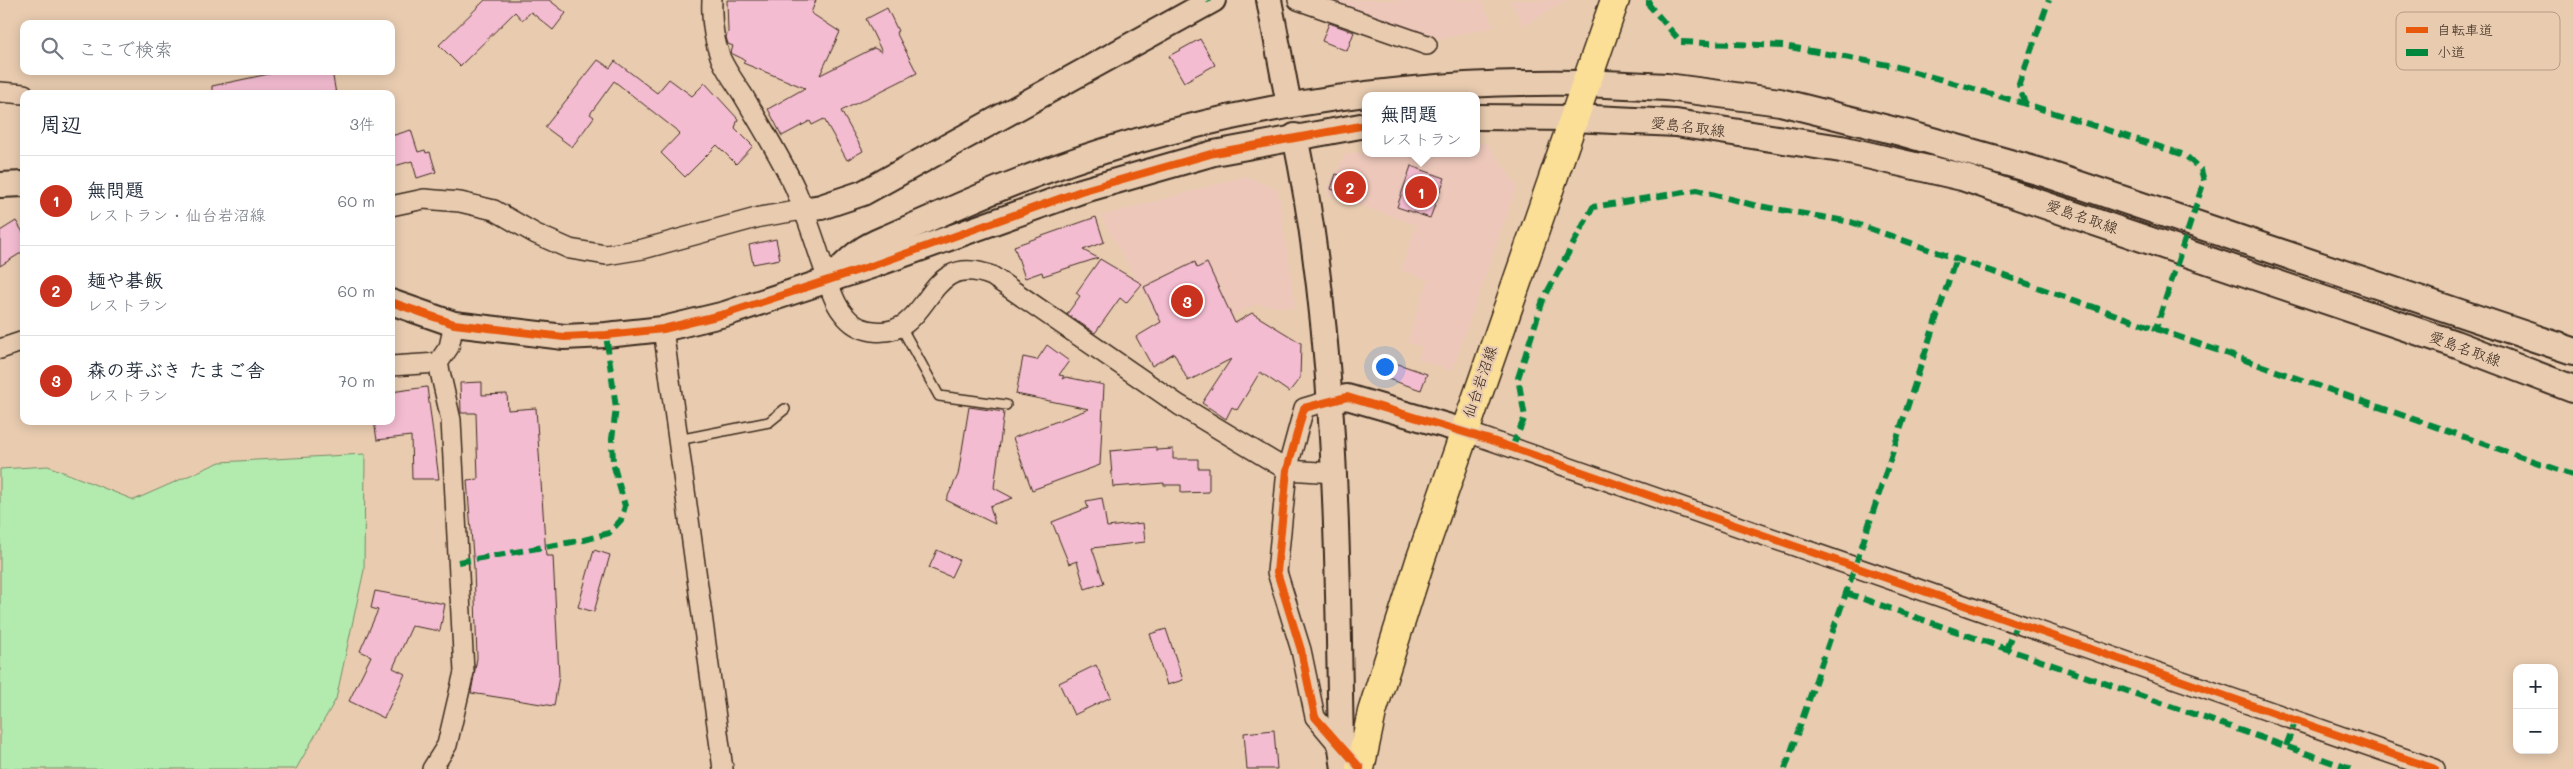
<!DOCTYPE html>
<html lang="ja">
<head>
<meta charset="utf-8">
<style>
  body { margin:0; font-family:Mali,"Klee One",sans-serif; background:#f6f6f7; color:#1f2937 }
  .controls { position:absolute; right:15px; bottom:15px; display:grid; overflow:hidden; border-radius:10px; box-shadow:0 2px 12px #0003 }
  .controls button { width:45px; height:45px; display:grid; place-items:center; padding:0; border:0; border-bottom:1px solid #e0e1e3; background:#fff; color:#1f2937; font:25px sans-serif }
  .you { position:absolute; left:1384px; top:366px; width:18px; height:18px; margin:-12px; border:4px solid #fff; border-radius:50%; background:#1a73e8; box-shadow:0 0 0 8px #1a73e833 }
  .badge { display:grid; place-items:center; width:32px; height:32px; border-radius:50%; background:#c8321e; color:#fff; font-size:16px; font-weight:700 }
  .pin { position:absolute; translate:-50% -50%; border:2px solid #fff; box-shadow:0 1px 5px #0006 }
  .popup { position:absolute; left:1362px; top:92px; width:118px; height:65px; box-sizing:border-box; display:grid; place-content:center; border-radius:10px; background:#fff; filter:drop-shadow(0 1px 4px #0005); font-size:16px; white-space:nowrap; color:#747a83 }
  .popup b { font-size:19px; color:#1f2937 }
  .popup::after { content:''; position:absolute; left:50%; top:100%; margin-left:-10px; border:10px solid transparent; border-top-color:#fff }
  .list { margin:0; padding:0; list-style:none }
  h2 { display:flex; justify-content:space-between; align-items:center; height:65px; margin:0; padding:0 20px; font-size:21px }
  h2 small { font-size:16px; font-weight:400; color:#747a83 }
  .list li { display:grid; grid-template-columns:32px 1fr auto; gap:15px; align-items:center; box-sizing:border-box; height:90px; padding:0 20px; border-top:1px solid #e0e1e3 }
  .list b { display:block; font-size:19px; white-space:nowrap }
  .list p { margin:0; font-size:16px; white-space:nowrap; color:#747a83 }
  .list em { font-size:16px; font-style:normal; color:#747a83 }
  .icon { flex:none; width:28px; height:28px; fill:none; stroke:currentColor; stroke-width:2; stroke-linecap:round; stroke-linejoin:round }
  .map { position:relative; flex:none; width:2573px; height:769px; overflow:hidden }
  .search { position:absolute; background:#fff; box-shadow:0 2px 12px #0003; left:20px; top:20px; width:375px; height:55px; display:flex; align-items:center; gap:12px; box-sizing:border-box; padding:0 18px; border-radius:10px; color:#747a83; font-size:19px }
  .panel { position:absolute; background:#fff; box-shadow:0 2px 12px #0003; left:20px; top:90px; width:375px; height:335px; border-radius:10px }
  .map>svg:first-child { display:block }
  .built { fill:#ecc7ba }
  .green { fill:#b3ebaf; stroke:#778a66 }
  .building { fill:#f4bcd1; stroke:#3b2a1e }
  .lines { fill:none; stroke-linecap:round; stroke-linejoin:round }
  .service-casing { stroke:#3b2a1e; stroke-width:12 }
  .minor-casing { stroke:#3b2a1e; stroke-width:22 }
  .tertiary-casing { stroke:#3b2a1e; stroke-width:28 }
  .secondary-casing { stroke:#3b2a1e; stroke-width:30 }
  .primary-casing { stroke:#3b2a1e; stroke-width:31 }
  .service { stroke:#e9ccb0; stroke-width:9 }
  .minor { stroke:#e9ccb0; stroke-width:19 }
  .tertiary { stroke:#e9ccb0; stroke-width:24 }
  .secondary { stroke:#e9ccb0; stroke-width:26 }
  .primary { stroke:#fbdf96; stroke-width:28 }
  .quiet { stroke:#00873e; stroke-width:6; stroke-dasharray:12 6; stroke-linecap:butt }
  .cycleway-casing { stroke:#e9ccb0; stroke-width:11 }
  .cycleway { stroke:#e8590c; stroke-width:8 }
  .labels { text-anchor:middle; stroke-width:4.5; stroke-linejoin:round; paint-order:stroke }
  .street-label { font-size:15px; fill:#3b2a1e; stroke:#e9ccb0 }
  .key { fill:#e9ccb0; stroke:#b59b84; stroke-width:1 }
  .key-label { font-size:14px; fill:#3b2a1e }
</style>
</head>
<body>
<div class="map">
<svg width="2573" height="769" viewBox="0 0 2573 769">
  <rect width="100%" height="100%" fill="#e9ccb0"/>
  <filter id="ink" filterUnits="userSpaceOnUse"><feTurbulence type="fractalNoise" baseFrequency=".02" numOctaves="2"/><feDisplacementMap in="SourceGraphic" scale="10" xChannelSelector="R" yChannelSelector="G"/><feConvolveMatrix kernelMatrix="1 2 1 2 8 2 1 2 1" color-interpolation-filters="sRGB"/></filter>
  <g filter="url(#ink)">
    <g class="built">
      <path d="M1330,0H1481L1494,27L1441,39Z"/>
      <path d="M1510,0H1568L1523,26Z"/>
      <path d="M1487,143L1517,186L1452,371L1418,359L1422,347L1407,342L1428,280L1401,270L1416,225L1327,194L1328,185L1347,153H1476V144Z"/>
      <path d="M1246,176L1278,190L1296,309L1256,304L1172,347L1101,216Z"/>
    </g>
    <path class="green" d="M365,454L364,570L336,699L296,769H0V469L48,466L134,500L220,462Z"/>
    <g class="building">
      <path d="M485,0H549L566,13L553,30L531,12L522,20L515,12L460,66L439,45Z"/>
      <path d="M727,0H816L811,13L840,32L820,75L874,48L882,52L866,19L887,8L898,31L896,32L917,73L841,111L863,151L847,160L824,119L812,125L810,121L782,136L768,109L805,88L743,63L745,60L731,53L733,46L728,44L726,37L728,32Z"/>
      <path d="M1329,23L1354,32L1347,51L1322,41Z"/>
      <path d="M1200,39L1215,65L1184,82L1169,56Z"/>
      <path d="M598,60L610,68L615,61L657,93L669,79L692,96L705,83L738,119L735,128L753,146L736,164L717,145L685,177L661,153L680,133L614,81L590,114L594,117L572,147L545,127Z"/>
      <path d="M283,71H332L336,94H212V86Z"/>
      <path d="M411,130L418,152L425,150L426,153L430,152L436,172L417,178L412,161L391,167V136Z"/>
      <path d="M1411,166L1445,178L1430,218L1397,207Z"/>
      <path d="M1336,174L1365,183L1359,199L1331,189Z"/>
      <path d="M1096,217L1104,242L1083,250L1098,258L1043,276L1042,272L1025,278L1014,246Z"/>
      <path d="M16,221L24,234V251L0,266V231Z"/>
      <path d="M776,239L780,259L753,264L749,245Z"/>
      <path d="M1100,259L1142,284L1126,303L1120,298L1095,333L1067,314L1080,296L1076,293Z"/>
      <path d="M1195,262L1197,268L1207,263L1235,323L1252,313L1301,343L1300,378L1289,392L1260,372L1237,410L1232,407L1226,419L1202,403L1231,359L1188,381L1174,353L1152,366L1136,337L1161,322L1144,287Z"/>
      <path d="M1047,345L1069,361L1059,375L1064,376L1062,379L1066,377L1104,385L1100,465L1032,490L1013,438L1089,409L1016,394L1023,357L1037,360Z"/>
      <path d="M1384,359L1427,374L1421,390L1379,376Z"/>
      <path d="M482,382V395L507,394L508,410L536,408L546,556H553L559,676L554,706L471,693L477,658L474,568L467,480L478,479L476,413H461L460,383Z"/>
      <path d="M427,387L439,479H412L411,436L377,440L374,421H391V392Z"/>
      <path d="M969,407L1004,412L994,488L1013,498L990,506L995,524L946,500L958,475Z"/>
      <path d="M1156,447V450L1173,449V459H1198V468H1209V492L1181,493V485H1164V483L1113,487L1110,451Z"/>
      <path d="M1102,498L1107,527L1143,523L1145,542L1092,548L1104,583L1085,589L1077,561L1069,564L1052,522L1088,508L1086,501Z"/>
      <path d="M594,550L610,555L594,612L578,607Z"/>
      <path d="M937,550L959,560L951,577L929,568Z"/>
      <path d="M375,591L445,604L440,631L412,626L393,668L405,674L384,718L349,701L371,656L360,651L378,610L371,608Z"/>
      <path d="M1166,629L1183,680L1167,685L1150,634Z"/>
      <path d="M1096,665L1111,697L1074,715L1059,683Z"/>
      <path d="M1274,730L1277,769H1247L1244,733Z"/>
    </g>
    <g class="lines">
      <defs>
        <g id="service">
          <path d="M900,325L939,396L1006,405"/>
          <path d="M678,440L769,422L785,409"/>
        </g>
        <g id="minor">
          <path d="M712,0C711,20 714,41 721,59C727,72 736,84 743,95C761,126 780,156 795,188C805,212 813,235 821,260C827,276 831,298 842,312C851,324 859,329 873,331C934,339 922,248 992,276L1179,405L1287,470L1335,473"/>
          <path d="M1298,0L1427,45"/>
          <path d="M0,92L24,94"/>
          <path d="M391,206L424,199L460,202L494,210L536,234L570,249L606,255L643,249L760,217L803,210"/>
          <path d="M663,329L723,769"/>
          <path d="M0,349L24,341"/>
          <path d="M391,366L438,363"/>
          <path d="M1331,400L1304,408L1287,470L1277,572L1301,650L1315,717L1345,753"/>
          <path d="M1464,431L2435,769"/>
          <path d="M432,769L447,745L464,672L451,420L438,363L449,347L454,324"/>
        </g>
        <g id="tertiary">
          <path d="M1269,0L1289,105"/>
          <path d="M1476,117L1573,118"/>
          <path d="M1295,136C1337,338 1337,543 1341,748L1344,769"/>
          <path d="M0,185L24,184"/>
          <path d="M803,210L821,207L863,193L1213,0"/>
          <path d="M835,273C844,266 852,256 862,250C870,244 881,240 890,236C917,224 943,213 970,201C1164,117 1373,79 1585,83"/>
          <path d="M391,302L454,324L564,337L606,335L663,329L725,314L874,265L1081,191L1214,153L1366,125"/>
          <path d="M1331,400L1347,397L1464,431"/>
        </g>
        <g id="secondary">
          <path d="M1585,83L1667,87L1780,102L1904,133L2041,172L2573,351"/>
          <path d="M1573,118L1676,123L1841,149L1962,177L2455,344L2573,389"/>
        </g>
        <path id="primary" d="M1360,769L1372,712L1421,558L1615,0"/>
      </defs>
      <use href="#service" class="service-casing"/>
      <use href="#minor" class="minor-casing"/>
      <use href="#tertiary" class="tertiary-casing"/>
      <use href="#secondary" class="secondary-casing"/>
      <use href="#primary" class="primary-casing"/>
      <use href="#service" class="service"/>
      <use href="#minor" class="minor"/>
      <use href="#tertiary" class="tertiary"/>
      <use href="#secondary" class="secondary"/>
      <use href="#primary" class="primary"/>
      <g class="quiet">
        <path d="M1209,0L1210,2"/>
        <path d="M1649,0V5L1681,42L1784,46L1894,66L2026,104L2185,155L2201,170L2204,181L2155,331"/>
        <path d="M2026,104L2021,94L2019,84L2049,0"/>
        <path d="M1512,447L1525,417L1518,378L1543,300L1593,207L1697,190L1753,205L1851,222L2573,475"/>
        <path d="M458,562L584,540L609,533L621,520L625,506L613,463L612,439L616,408L606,335"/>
        <path d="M1846,593L2351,769"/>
        <path d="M2006,649L2017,623"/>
        <path d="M2286,746L2296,720"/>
        <path d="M1785,769L1855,567L1956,258"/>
      </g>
      <defs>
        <g id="cycleway">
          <path d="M391,302L454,324L564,337L606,335L663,329L725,314L874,265L1081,191L1214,153L1366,125"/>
          <path d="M1360,768L1315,717L1301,650L1277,572L1287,470L1304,408L1347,397L1490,440L2435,769"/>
        </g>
      </defs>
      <use href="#cycleway" class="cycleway-casing"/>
      <use href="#cycleway" class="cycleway"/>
    </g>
  </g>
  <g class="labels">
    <g class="street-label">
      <text transform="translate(1688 127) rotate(7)" y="5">愛島名取線</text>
      <text transform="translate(2082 217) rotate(19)" y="5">愛島名取線</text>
      <text transform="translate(2465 349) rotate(20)" y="5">愛島名取線</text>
      <text transform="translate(1480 382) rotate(-71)" y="5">仙台岩沼線</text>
    </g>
  </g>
  <rect x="2396" y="12" width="164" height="58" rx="8" class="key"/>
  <rect x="2406" y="27" width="22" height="6" fill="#e8590c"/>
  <rect x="2406" y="49" width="22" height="7" fill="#00873e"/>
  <g class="key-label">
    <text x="2437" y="35">自転車道</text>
    <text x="2437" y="57">小道</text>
  </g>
</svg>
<div class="controls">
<button>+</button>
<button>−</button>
</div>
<div class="you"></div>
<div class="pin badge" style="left:1421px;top:192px">1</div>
<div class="popup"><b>無問題</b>レストラン</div>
<div class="pin badge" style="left:1350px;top:187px">2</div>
<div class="pin badge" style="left:1187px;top:301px">3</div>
<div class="search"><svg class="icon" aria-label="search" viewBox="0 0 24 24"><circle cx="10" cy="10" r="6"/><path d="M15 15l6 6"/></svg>ここで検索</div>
<section class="panel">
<h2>周辺<small>3件</small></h2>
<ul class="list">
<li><span class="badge">1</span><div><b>無問題</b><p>レストラン · 仙台岩沼線</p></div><em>60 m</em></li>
<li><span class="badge">2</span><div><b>麺や碁飯</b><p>レストラン</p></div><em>60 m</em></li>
<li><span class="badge">3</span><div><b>森の芽ぶき たまご舎</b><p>レストラン</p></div><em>70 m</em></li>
</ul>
</section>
</div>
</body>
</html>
